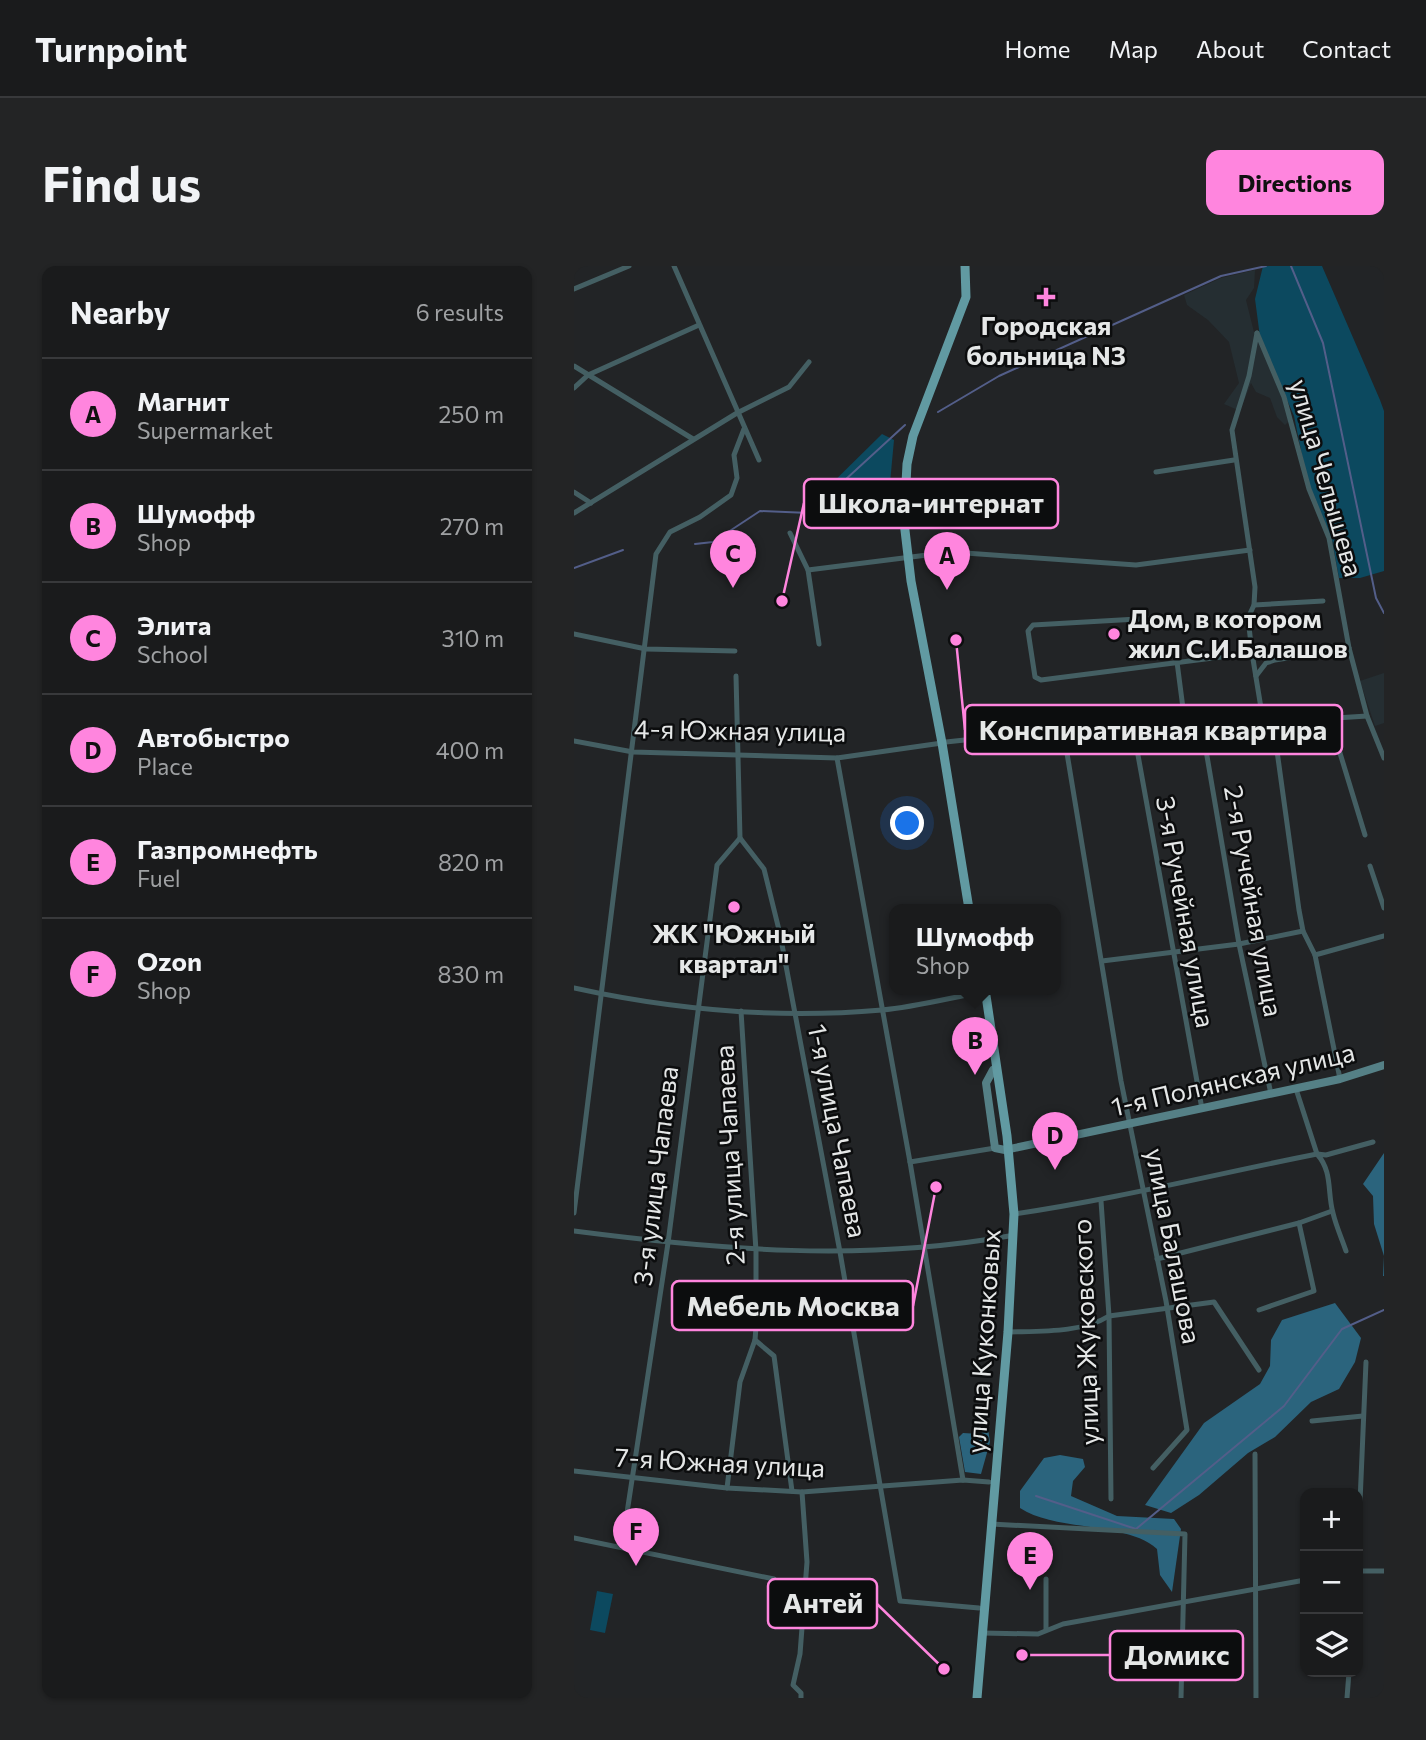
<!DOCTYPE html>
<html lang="en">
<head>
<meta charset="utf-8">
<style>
  body { margin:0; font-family:Commissioner,sans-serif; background:#232425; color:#f1f3f6 }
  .controls { position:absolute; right:21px; bottom:21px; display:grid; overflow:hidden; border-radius:14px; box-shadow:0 2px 5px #0004 }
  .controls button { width:63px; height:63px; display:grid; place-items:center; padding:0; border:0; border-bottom:2px solid #38393b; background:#1a1b1c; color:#f1f3f6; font:35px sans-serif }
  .you { position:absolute; left:334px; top:558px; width:24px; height:24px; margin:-18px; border:5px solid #fff; border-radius:50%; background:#1a73e8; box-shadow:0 0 0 10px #1a73e833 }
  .badge { display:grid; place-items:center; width:46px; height:46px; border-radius:50%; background:#ff85de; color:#111; font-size:23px; font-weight:700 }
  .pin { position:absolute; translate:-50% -58px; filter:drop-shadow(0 2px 4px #0008) }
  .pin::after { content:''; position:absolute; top:37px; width:24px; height:21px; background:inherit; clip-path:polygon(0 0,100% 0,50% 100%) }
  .popup { position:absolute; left:315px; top:638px; width:172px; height:91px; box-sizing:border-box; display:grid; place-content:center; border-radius:14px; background:#1a1b1c; filter:drop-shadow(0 2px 5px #0005); font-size:23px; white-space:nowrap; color:#9fa1a3 }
  .popup b { font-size:26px; color:#f1f3f6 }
  .popup::after { content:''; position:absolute; left:50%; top:100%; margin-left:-14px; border:14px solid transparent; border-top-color:#1a1b1c }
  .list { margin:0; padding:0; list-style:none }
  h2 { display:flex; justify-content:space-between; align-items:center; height:91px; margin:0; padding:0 28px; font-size:30px }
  h2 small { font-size:23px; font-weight:400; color:#9fa1a3 }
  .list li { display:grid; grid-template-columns:46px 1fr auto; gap:21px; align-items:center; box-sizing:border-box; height:112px; padding:0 28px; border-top:2px solid #38393b }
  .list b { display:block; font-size:26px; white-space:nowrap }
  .list p { margin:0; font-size:23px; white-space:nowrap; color:#9fa1a3 }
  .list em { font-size:23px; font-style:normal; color:#9fa1a3 }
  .icon { flex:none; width:38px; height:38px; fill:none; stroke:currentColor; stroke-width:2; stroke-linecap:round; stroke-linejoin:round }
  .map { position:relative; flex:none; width:810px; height:1432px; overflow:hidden; border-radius:14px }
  header { display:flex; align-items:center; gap:42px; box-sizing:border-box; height:98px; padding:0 35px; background:#1a1b1c; border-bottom:2px solid #38393b }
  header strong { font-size:33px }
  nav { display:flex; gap:38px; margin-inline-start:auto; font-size:24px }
  .intro { display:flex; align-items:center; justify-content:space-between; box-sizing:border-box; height:168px; padding:0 42px }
  h1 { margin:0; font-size:49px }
  .button { padding:18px 32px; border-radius:14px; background:#ff85de; color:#111; font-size:24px; font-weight:700 }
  main { display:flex; gap:42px; padding:0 42px }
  aside { flex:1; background:#1a1b1c; border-radius:14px; box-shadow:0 2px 5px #0004 }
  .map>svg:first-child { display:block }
  .built { fill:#252e32 }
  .green { fill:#0c495f }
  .forest { fill:#2b647d }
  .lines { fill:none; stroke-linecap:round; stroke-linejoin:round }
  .stream { stroke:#535e89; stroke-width:2 }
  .street { stroke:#445f63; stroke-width:5 }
  .secondary { stroke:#558086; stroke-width:8 }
  .primary { stroke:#619aa2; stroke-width:9 }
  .poi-dot { fill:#ff85de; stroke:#0c0d0e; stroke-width:2.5 }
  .labels { text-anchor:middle; stroke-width:5; stroke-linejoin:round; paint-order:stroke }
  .poi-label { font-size:26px; font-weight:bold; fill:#e5e7e7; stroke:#0c0d0e }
  .street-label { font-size:26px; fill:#e5e7e7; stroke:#0c0d0e }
  .leader { fill:none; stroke:#ff85de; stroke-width:2.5 }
  .callout-dot { fill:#ff85de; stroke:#0c0d0e; stroke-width:2.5 }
  .callout { fill:#0c0d0e; stroke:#ff85de; stroke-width:2.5 }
  .callout-label { font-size:28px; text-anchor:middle; font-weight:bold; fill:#e5e7e7 }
</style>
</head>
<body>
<header>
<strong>Turnpoint</strong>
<nav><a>Home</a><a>Map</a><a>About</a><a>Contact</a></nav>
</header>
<div class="intro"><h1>Find us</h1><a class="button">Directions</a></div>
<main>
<aside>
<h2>Nearby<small>6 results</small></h2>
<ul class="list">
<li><span class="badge">A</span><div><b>Магнит</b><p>Supermarket</p></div><em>250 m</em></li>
<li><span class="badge">B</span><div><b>Шумофф</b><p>Shop</p></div><em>270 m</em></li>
<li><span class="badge">C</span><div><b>Элита</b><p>School</p></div><em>310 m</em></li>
<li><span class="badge">D</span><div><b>Автобыстро</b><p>Place</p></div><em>400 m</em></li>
<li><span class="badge">E</span><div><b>Газпромнефть</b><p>Fuel</p></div><em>820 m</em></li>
<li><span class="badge">F</span><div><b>Ozon</b><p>Shop</p></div><em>830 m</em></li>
</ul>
</aside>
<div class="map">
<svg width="810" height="1432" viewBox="0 0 810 1432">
  <rect width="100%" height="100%" fill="#222426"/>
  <g class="built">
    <path d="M681,4L680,22L672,34L681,70L692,87L716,154L711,159L703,151L696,132L682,126L677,117L666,145L650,138L665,117L655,76L634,54L613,39L610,29L647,12Z"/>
    <path d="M810,407V457L801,460L786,415Z"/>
  </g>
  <g class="green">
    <path d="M689,0H748L806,134L810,145V305L786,312H765L758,274L743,244L730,199L720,150L686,71L681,33Z"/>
    <path d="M308,168L320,174L315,228L241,234Z"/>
    <path d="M407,752L413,789L409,794L404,792L398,755Z"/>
    <path d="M23,1325L39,1328L31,1367L16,1364Z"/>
  </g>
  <g class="forest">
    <path d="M810,887V1010H809L810,990L800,958L799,930L789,918Z"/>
    <path d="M761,1037L787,1072L781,1096L765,1123L737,1136L701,1171L674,1187L625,1229L597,1247L571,1239L630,1157L686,1118L696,1100L697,1074L708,1054Z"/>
    <path d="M414,1162L416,1176L407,1208L391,1206L385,1171L389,1167L406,1168Z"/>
    <path d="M486,1189L509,1193L511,1201L499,1215L497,1230L543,1250L600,1253L607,1263L598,1326L586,1309L583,1283C552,1255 482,1266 446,1242V1225L470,1192Z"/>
  </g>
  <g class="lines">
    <g class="stream">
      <path d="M717,0L749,77L802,332L810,347"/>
      <path d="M364,146L425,110L647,10L692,0"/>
      <path d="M121,278L139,276L186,245L235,247L331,159"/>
      <path d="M0,302L49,284"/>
      <path d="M462,1230L562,1263L710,1140L768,1063L810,1044"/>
    </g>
    <g class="street">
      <path d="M100,0L185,194"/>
      <path d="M0,23L55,0"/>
      <path d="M683,67L675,110L658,164L681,321L680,339L674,352L678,387L687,442L699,456L725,644L729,665L741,689L766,813"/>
      <path d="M683,67L710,131L735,223L755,272L775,382L793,450L810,492"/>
      <path d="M0,100L119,173"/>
      <path d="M0,122L14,109L125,59"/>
      <path d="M582,206L660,194"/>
      <path d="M0,226L17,237"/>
      <path d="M0,247L163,147L215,121L235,96"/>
      <path d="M216,267L234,304L245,378"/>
      <path d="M234,304L377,286L562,299L676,284"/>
      <path d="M680,339L749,335"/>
      <path d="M581,352L459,359L454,365L461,411L467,414L678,387"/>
      <path d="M0,368L72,383L161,385"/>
      <path d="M603,396L610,450"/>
      <path d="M162,410L166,572L190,603L206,668L266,986L326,1335L405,1342"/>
      <path d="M682,410L692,397L701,394L775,382"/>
      <path d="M626,449L665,678L697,828"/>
      <path d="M755,451L791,569"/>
      <path d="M558,456L628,843"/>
      <path d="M699,456L793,450"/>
      <path d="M489,463L547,815L592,1035L613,1164L579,1202"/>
      <path d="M0,475L59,486L263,492L368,477"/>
      <path d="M372,476L687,442"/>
      <path d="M263,492L336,896L389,1214"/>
      <path d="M796,600L810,642"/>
      <path d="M741,689L810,670"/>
      <path d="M528,695L665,678L729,665"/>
      <path d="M0,722C100,744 206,753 308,744C341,741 375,732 408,726"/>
      <path d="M722,823L743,888C759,906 753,926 759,947C762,960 768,973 772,985"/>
      <path d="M336,896L421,882"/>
      <path d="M527,935L535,1050L537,1233"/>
      <path d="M0,947L82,288L96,266L126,251L157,229L163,212L160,189L170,163"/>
      <path d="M440,948C542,933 642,908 743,888L752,889L799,876"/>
      <path d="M0,965C147,984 287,996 435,970"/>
      <path d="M583,993L725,957L758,945"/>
      <path d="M685,1044L740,1025L725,957"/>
      <path d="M434,1066C465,1065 508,1067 535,1050L640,1036L685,1104"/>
      <path d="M181,1074L200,1090L218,1225"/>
      <path d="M738,1155L789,1150"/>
      <path d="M681,1188L682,1432"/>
      <path d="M0,1205L153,1222L228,1226L389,1214L415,1216"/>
      <path d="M153,1222L166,1116L181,1074L182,1061V985L167,745"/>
      <path d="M417,1258L611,1268L607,1432"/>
      <path d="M51,1260L94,977L143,599L166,572"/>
      <path d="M0,1272L200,1313"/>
      <path d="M784,1283L792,1096"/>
      <path d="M784,1305H810"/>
      <path d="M472,1313V1363"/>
      <path d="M408,1367L464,1368L489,1358L731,1314"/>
      <path d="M227,1432V1427L219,1419L226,1388L233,1296L228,1226"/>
      <path d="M773,1432L775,1406"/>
    </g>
    <path class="secondary" d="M419,804L412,817L421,882L431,884L766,813L810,799"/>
    <g class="primary">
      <path d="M391,0L392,31L339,170L333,198L330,256L337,315L368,477L395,643"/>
      <path d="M403,1432L434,1066L440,948L433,870L411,723"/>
    </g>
  </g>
  <g class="poi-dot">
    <path d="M468.5 20.5h7v7h7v7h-7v7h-7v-7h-7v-7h7z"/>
    <circle cx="540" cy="368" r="7"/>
    <circle cx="160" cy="641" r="7"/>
  </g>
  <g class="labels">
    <g class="poi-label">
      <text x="472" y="69">Городская<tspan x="472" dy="30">больница N3</tspan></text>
      <text x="554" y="362" text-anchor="start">Дом, в котором<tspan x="554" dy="30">жил С.И.Балашов</tspan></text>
      <text x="160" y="677">ЖК "Южный<tspan x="160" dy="30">квартал"</tspan></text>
    </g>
    <g class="street-label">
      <text transform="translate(752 212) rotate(74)" y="9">улица Челышева</text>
      <text transform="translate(166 465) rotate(1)" y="9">4-я Южная улица</text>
      <text transform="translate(679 635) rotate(80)" y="9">2-я Ручейная улица</text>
      <text transform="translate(611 646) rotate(80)" y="9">3-я Ручейная улица</text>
      <text transform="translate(659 814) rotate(-13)" y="9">1-я Полянская улица</text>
      <text transform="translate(263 865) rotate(79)" y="9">1-я улица Чапаева</text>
      <text transform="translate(156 889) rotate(-93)" y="9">2-я улица Чапаева</text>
      <text transform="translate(82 910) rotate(-83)" y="9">3-я улица Чапаева</text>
      <text transform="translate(599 980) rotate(79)" y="9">улица Балашова</text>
      <text transform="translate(512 1066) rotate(-92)" y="9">улица Жуковского</text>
      <text transform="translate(410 1075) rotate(-86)" y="9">улица Куконковых</text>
      <text transform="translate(146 1197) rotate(3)" y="9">7-я Южная улица</text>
    </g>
  </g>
  <path class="leader" d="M208 335L230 237M382 374L391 464M362 921L339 1040M370 1403L303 1338M448 1389L536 1389"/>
  <g class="callout-dot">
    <circle cx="208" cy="335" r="7"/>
    <circle cx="382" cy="374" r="7"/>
    <circle cx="362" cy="921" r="7"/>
    <circle cx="370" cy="1403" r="7"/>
    <circle cx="448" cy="1389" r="7"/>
  </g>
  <g class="callout">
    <rect x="230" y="213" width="254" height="49" rx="7"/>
    <rect x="391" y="439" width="377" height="49" rx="7"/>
    <rect x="98" y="1015" width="241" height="49" rx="7"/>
    <rect x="194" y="1313" width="109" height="49" rx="7"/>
    <rect x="536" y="1365" width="133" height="49" rx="7"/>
  </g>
  <g class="callout-label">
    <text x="357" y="247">Школа-интернат</text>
    <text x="579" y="474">Конспиративная квартира</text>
    <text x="219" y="1050">Мебель Москва</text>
    <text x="249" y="1347">Антей</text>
    <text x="603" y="1399">Домикс</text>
  </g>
</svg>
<div class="controls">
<button>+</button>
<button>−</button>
<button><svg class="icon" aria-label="layers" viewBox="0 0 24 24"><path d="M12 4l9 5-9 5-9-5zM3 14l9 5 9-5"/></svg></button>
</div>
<div class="you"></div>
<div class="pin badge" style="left:373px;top:324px">A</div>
<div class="pin badge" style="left:401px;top:809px">B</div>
<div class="popup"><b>Шумофф</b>Shop</div>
<div class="pin badge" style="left:159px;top:322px">C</div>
<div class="pin badge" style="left:481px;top:904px">D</div>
<div class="pin badge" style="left:456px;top:1324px">E</div>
<div class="pin badge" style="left:62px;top:1300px">F</div>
</div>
</main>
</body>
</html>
